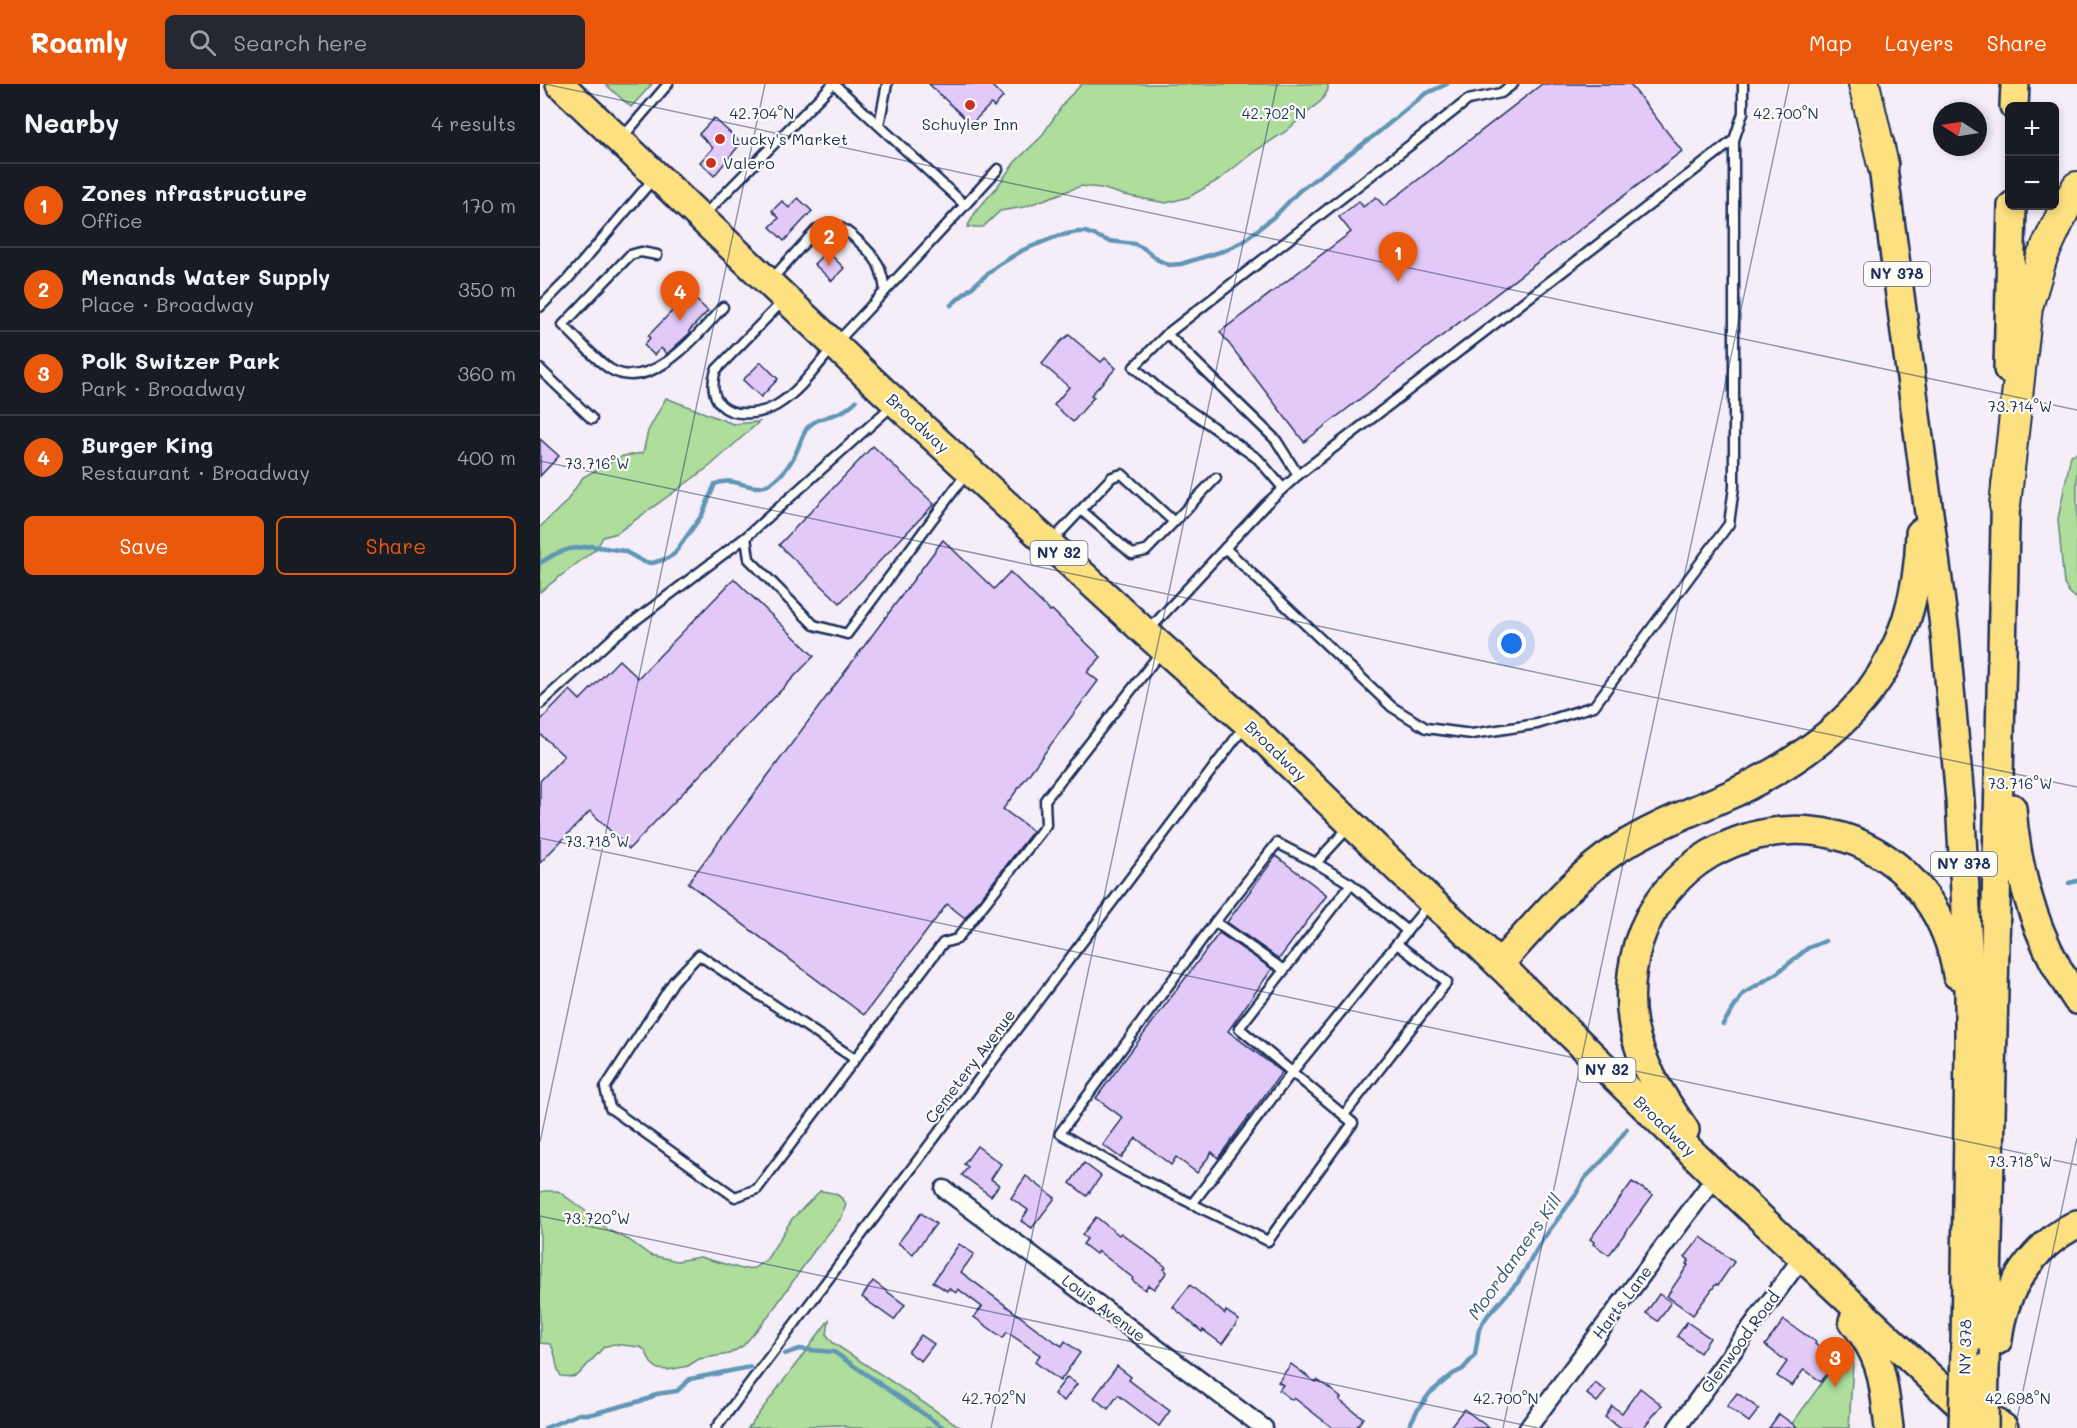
<!DOCTYPE html>
<html lang="en">
<head>
<meta charset="utf-8">
<style>
  body { margin:0; font-family:Mali,sans-serif; background:#242831; color:#f1f3f6 }
  .controls { position:absolute; right:18px; top:18px; display:grid; overflow:hidden; border-radius:9px; box-shadow:0 3px 9px #0003 }
  .controls button { width:54px; height:54px; display:grid; place-items:center; padding:0; border:0; border-bottom:2px solid #363941; background:#171b24; color:#f1f3f6; font:30px sans-serif }
  .compass { position:absolute; left:1393px; top:18px; width:54px; height:54px; border-radius:50%; background:#171b24; box-shadow:0 3px 9px #0003; rotate:282deg }
  .you { position:absolute; left:972px; top:560px; width:21px; height:21px; margin:-15px; border:4px solid #fff; border-radius:50%; background:#1a73e8; box-shadow:0 0 0 9px #1a73e833 }
  .badge { display:grid; place-items:center; width:39px; height:39px; border-radius:50%; background:#ea580c; color:#fff; font-size:20px; font-weight:700 }
  .pin { position:absolute; translate:-50% -50px; filter:drop-shadow(0 2px 3px #0008) }
  .pin::after { content:''; position:absolute; top:32px; width:21px; height:18px; background:inherit; clip-path:polygon(0 0,100% 0,50% 100%) }
  .list { margin:0; padding:0; list-style:none }
  h2 { display:flex; justify-content:space-between; align-items:center; height:78px; margin:0; padding:0 24px; font-size:26px }
  h2 small { font-size:20px; font-weight:400; color:#9ea1a6 }
  .list li { display:grid; grid-template-columns:39px 1fr auto; gap:18px; align-items:center; box-sizing:border-box; height:84px; padding:0 24px; border-top:2px solid #363941 }
  .list b { display:block; font-size:22px; white-space:nowrap }
  .list p { margin:0; font-size:20px; white-space:nowrap; color:#9ea1a6 }
  .list em { font-size:20px; font-style:normal; color:#9ea1a6 }
  .actions { display:flex; gap:12px; padding:18px 24px }
  .actions a { flex:1; padding:14px 0; border:2px solid #ea580c; border-radius:9px; text-align:center; font-size:21px; color:#ea580c }
  .actions .main { background:#ea580c; color:#fff }
  .icon { flex:none; width:33px; height:33px; fill:none; stroke:currentColor; stroke-width:2; stroke-linecap:round; stroke-linejoin:round }
  .map { position:relative; flex:none; width:1537px; height:1344px; overflow:hidden }
  header { display:flex; align-items:center; gap:36px; box-sizing:border-box; height:84px; padding:0 30px; background:#ea580c; color:#fff }
  header strong { font-size:28px }
  nav { display:flex; gap:33px; margin-inline-start:auto; font-size:21px }
  .search { width:420px; height:54px; background:#242831; display:flex; align-items:center; gap:15px; box-sizing:border-box; padding:0 21px; border-radius:9px; color:#9ea1a6; font-size:22px }
  main { display:flex }
  aside { flex:1; background:#171b24 }
  .map>svg:first-child { display:block }
  .green { fill:#aedd9c; stroke:#64867d; stroke-width:1.5 }
  .lines { fill:none; stroke-linecap:round; stroke-linejoin:round }
  .stream { stroke:#6196b6; stroke-width:4.5 }
  .building { fill:#e3c9f8; stroke:#1b2f5e; stroke-width:1.5 }
  .service-casing { stroke:#1b2f5e; stroke-width:13 }
  .minor-casing { stroke:#1b2f5e; stroke-width:21 }
  .primary-casing { stroke:#1b2f5e; stroke-width:32 }
  .motorway-casing { stroke:#1b2f5e; stroke-width:34 }
  .service { stroke:#fdfcf7; stroke-width:8 }
  .minor { stroke:#fdfcf7; stroke-width:16 }
  .primary { stroke:#fde080; stroke-width:27 }
  .motorway { stroke:#fde080; stroke-width:30 }
  .primary-bridge-casing { stroke:#1b2f5e; stroke-width:32; stroke-linecap:butt }
  .primary-bridge { stroke:#fde080; stroke-width:27 }
  .ticks { fill:none; stroke:#1b2f5e; stroke-width:1.5; stroke-opacity:0.45 }
  .poi-dot { fill:#c8321e; stroke:#fdfcf7; stroke-width:2 }
  .labels { text-anchor:middle; stroke-width:4.5; stroke-linejoin:round; paint-order:stroke }
  .shield { fill:#fdfcf7; stroke:#5f6c8c; stroke-width:1.5 }
  .shield-label { font-size:15px; font-weight:bold; fill:#1b2f5e }
  .poi-label { font-size:16px; fill:#1b2f5e; stroke:#fdfcf7; text-anchor:start }
  .street-label { font-size:16px; fill:#1b2f5e; stroke:#fdfcf7 }
  .water-label { font-size:18px; font-style:italic; fill:#385a82; stroke:#fdfcf7 }
  .ticks-label { font-size:15px; text-anchor:middle; fill:#1b2f5e; stroke:#fdfcf7; stroke-width:4.5; stroke-linejoin:round; paint-order:stroke }
</style>
</head>
<body>
<header>
<strong>Roamly</strong>
<div class="search"><svg class="icon" aria-label="search" viewBox="0 0 24 24"><circle cx="10" cy="10" r="6"/><path d="M15 15l6 6"/></svg>Search here</div>
<nav><a>Map</a><a>Layers</a><a>Share</a></nav>
</header>
<main>
<aside>
<h2>Nearby<small>4 results</small></h2>
<ul class="list">
<li><span class="badge">1</span><div><b>Zones nfrastructure</b><p>Office</p></div><em>170 m</em></li>
<li><span class="badge">2</span><div><b>Menands Water Supply</b><p>Place · Broadway</p></div><em>350 m</em></li>
<li><span class="badge">3</span><div><b>Polk Switzer Park</b><p>Park · Broadway</p></div><em>360 m</em></li>
<li><span class="badge">4</span><div><b>Burger King</b><p>Restaurant · Broadway</p></div><em>400 m</em></li>
</ul>
<div class="actions"><a class="main">Save</a><a>Share</a></div>
</aside>
<div class="map">
<svg width="1537" height="1344" viewBox="0 0 1537 1344">
  <rect width="100%" height="100%" fill="#f5edf7"/>
  <filter id="ink" filterUnits="userSpaceOnUse"><feTurbulence type="fractalNoise" baseFrequency=".0167" numOctaves="2"/><feDisplacementMap in="SourceGraphic" scale="12" xChannelSelector="R" yChannelSelector="G"/><feConvolveMatrix kernelMatrix="1 2 1 2 8 2 1 2 1" color-interpolation-filters="sRGB"/></filter>
  <g filter="url(#ink)">
    <g class="green">
      <path d="M65,0H112L91,23Z"/>
      <path d="M542,0H788V6L782,16L745,48L715,67L680,95L649,113L626,119L584,111L561,104L541,102L484,123L460,127L443,143H427L437,126L457,103L475,78L501,53L526,16Z"/>
      <path d="M126,314L193,340L219,338L170,382L77,449L63,453L57,464L0,508V443L26,418L43,393L83,372L103,369L108,347Z"/>
      <path d="M1537,369V515L1529,508L1524,500L1518,435L1531,371Z"/>
      <path d="M5,1107H18L59,1137L68,1146L89,1156L110,1171L137,1177L160,1173L202,1185L214,1184L227,1175L252,1135L280,1107C291,1108 300,1109 306,1120L302,1133L274,1167L228,1233L203,1262L189,1270L159,1275L148,1282L128,1286L118,1285L111,1279L105,1266L100,1263L73,1260L64,1263L38,1291L32,1293L21,1292C13,1280 18,1269 10,1260L0,1259V1108Z"/>
      <path d="M289,1236L287,1251L293,1259L422,1344H310L300,1341L208,1344Z"/>
      <path d="M1310,1260L1314,1262L1309,1344H1249Z"/>
    </g>
    <g class="lines">
      <g class="stream">
        <path d="M411,221L457,182L483,166L518,152L537,148H546L569,157L595,160L605,165L618,176L629,181L641,180L686,166L704,157L737,130L759,107L835,51L885,10L907,0"/>
        <path d="M0,479L15,470L29,465L52,462L84,467L104,478L112,479L126,475L134,470L162,431L175,400C195,391 212,410 229,400C242,393 253,377 258,364C261,357 263,349 268,343C279,332 293,333 305,326C309,323 313,320 316,317"/>
        <path d="M1529,799L1537,797"/>
        <path d="M1183,940L1203,910L1237,889L1268,864L1285,857"/>
        <path d="M245,1270L259,1265L294,1268L404,1344"/>
        <path d="M5,1344L39,1330H52L108,1315L116,1310L137,1307L150,1295L210,1283"/>
        <path d="M868,1344L877,1327L890,1309L913,1290L923,1285L935,1271L939,1245L948,1231L978,1198L1003,1155L1035,1112L1045,1094L1064,1075L1087,1045"/>
      </g>
    </g>
    <g class="building">
      <path d="M389,0H450L463,13L454,23L451,20L431,40Z"/>
      <path d="M1002,0H1090L1142,67L764,358L680,248L811,148L799,133L819,117L823,123L836,113L844,122Z"/>
      <path d="M174,34L201,59L174,92L160,78L173,64L159,50Z"/>
      <path d="M258,114L272,127L244,157L230,143L239,134L232,127L242,117L249,124Z"/>
      <path d="M287,167L304,184L292,197L274,180Z"/>
      <path d="M151,211L168,227L149,247L150,249L129,268L127,270L121,264L114,271L104,261L110,254L108,252L135,224L137,226Z"/>
      <path d="M529,251L561,278L565,274L576,284L551,311L554,313L533,338L514,321L529,303L502,280L520,258Z"/>
      <path d="M221,278L238,295L221,313L203,296Z"/>
      <path d="M0,355L19,372L0,392Z"/>
      <path d="M333,362L394,420L300,519L239,461Z"/>
      <path d="M403,456L454,505L470,488L510,527L512,526L561,573L547,588L558,597L463,725L493,747L425,834L407,820L324,931L148,799Z"/>
      <path d="M194,495L274,572L89,765L50,727L0,779V697L24,672L0,650V637L30,606L40,616L79,576L98,594Z"/>
      <path d="M736,772L787,811L739,875L687,838Z"/>
      <path d="M679,849L732,885L688,947L742,988L678,1074L672,1068L657,1089L636,1073L631,1081L596,1054L581,1074L563,1061L583,1034L556,1014Z"/>
      <path d="M437,1062L461,1080L451,1095L459,1101L451,1112L422,1091L428,1083L424,1080Z"/>
      <path d="M544,1079L561,1092L547,1112L530,1099Z"/>
      <path d="M486,1092L515,1114L492,1144L481,1137L488,1126L471,1114Z"/>
      <path d="M1092,1098L1113,1111L1069,1171L1053,1160L1054,1158L1050,1155Z"/>
      <path d="M381,1129L396,1140L373,1170L358,1159Z"/>
      <path d="M556,1133L579,1151L581,1149L626,1183L624,1185L627,1188L614,1205L608,1201L605,1206L592,1196L593,1194L558,1167L556,1170L543,1160L547,1155L542,1151Z"/>
      <path d="M1161,1153L1194,1178L1178,1201L1176,1200L1153,1231L1127,1212L1148,1181L1146,1180L1149,1176L1145,1173Z"/>
      <path d="M419,1160L434,1170L421,1188L509,1254L522,1262L525,1257L540,1269L520,1297L495,1278L500,1271L467,1248L463,1254L434,1233L442,1223L418,1205L416,1209L409,1204L407,1207L393,1198Z"/>
      <path d="M333,1197L365,1221L354,1236L322,1213Z"/>
      <path d="M650,1201L685,1230L686,1227L699,1236L682,1260L663,1246L662,1248L633,1223Z"/>
      <path d="M1119,1210L1131,1218L1118,1237L1106,1229Z"/>
      <path d="M1244,1236L1276,1258L1275,1260L1297,1276L1281,1298L1264,1285L1252,1302L1237,1292L1247,1278L1225,1261Z"/>
      <path d="M1147,1238L1170,1254L1160,1269L1137,1252Z"/>
      <path d="M381,1251L394,1260L381,1277L368,1268Z"/>
      <path d="M751,1280L775,1298L777,1296L789,1304L801,1314L799,1316L823,1334L816,1344H793L754,1314L752,1316L739,1306L743,1301L738,1298Z"/>
      <path d="M577,1282L591,1293L589,1296L630,1327L619,1342L578,1311L568,1325L554,1314Z"/>
      <path d="M527,1293L537,1300L524,1317L514,1310Z"/>
      <path d="M1055,1299L1066,1307L1057,1318L1047,1310Z"/>
      <path d="M1100,1304L1122,1321L1103,1344H1080L1065,1333L1072,1322L1082,1329Z"/>
      <path d="M1197,1309L1219,1325L1209,1338L1187,1322Z"/>
      <path d="M924,1325L949,1344H909Z"/>
      <path d="M1239,1330L1258,1344H1229Z"/>
    </g>
    <g class="lines">
      <defs>
        <g id="service">
          <path d="M294,0L425,121"/>
          <path d="M339,41L347,0"/>
          <path d="M82,54L128,0"/>
          <path d="M163,132L293,0"/>
          <path d="M117,171L101,168L90,171L23,241C38,255 53,274 70,285C112,310 159,249 183,223"/>
          <path d="M231,196L275,147C280,143 285,140 292,141C306,142 331,168 338,180C342,189 344,198 345,207"/>
          <path d="M242,218L176,286C172,298 172,312 181,321C194,334 222,330 237,321C263,305 280,277 300,255C353,199 406,142 458,85"/>
          <path d="M0,223L27,196L115,93"/>
          <path d="M627,250L928,16L961,9L973,0"/>
          <path d="M0,285L52,335"/>
          <path d="M353,321L206,453L209,475L274,541L307,550L426,390"/>
          <path d="M743,404L718,375L619,305L594,283L627,250L736,356L758,391"/>
          <path d="M541,426L572,393L582,390L634,438"/>
          <path d="M511,458L541,426L592,470L606,467L676,394"/>
          <path d="M685,464L852,623L886,644L932,650L997,640L1054,622L1189,440L1194,403V56L1203,29V0"/>
          <path d="M608,547L726,420L758,391L1194,56"/>
          <path d="M0,620L76,551L206,453"/>
          <path d="M810,742L776,779L811,800L867,847"/>
          <path d="M776,779L737,759L675,838L520,1049L585,1087L728,1157L813,1039L699,944L811,800"/>
          <path d="M675,838L744,886"/>
          <path d="M315,975L159,871L134,897L65,1004L70,1024L195,1113L217,1105L403,859L417,855L506,741L505,716L621,568"/>
          <path d="M804,1031L907,898L857,860"/>
          <path d="M652,1120L752,988L890,819"/>
          <path d="M176,1344L705,642"/>
        </g>
        <g id="minor">
          <path d="M404,1105L724,1344"/>
          <path d="M988,1344L1176,1092"/>
          <path d="M1137,1344L1263,1172"/>
        </g>
        <g id="primary">
          <path d="M20,0L342,306L606,549L707,639L891,817L925,847L1176,1092L1437,1337"/>
          <path d="M1474,22L1475,0"/>
          <path d="M1340,61L1405,549L1420,716L1429,881V964L1425,1265"/>
          <path d="M1468,285L1472,122"/>
          <path d="M1472,724C1477,792 1498,859 1537,916"/>
          <path d="M959,880C994,843 1034,793 1076,766C1113,742 1154,727 1194,709C1309,654 1377,581 1380,449"/>
          <path d="M1145,1046C1122,1013 1101,981 1093,941C1088,914 1091,886 1098,860C1110,822 1136,790 1170,770C1277,709 1399,772 1417,891"/>
          <path d="M1313,1237C1344,1276 1343,1297 1349,1344"/>
          <path d="M1458,1256C1463,1206 1492,1162 1537,1140"/>
          <path d="M1445,1284L1466,399"/>
          <path d="M1429,1318L1464,1344"/>
        </g>
        <g id="motorway">
          <path d="M1324,0L1343,81"/>
          <path d="M1465,421L1487,223L1502,173L1525,124L1537,103"/>
        </g>
      </defs>
      <use href="#service" class="service-casing"/>
      <use href="#minor" class="minor-casing"/>
      <use href="#primary" class="primary-casing"/>
      <use href="#motorway" class="motorway-casing"/>
      <use href="#service" class="service"/>
      <use href="#minor" class="minor"/>
      <use href="#primary" class="primary"/>
      <use href="#motorway" class="motorway"/>
      <defs>
        <g id="primary-bridge">
          <path d="M1423,1344L1425,1265"/>
          <path d="M1444,1344L1445,1284"/>
        </g>
      </defs>
      <use href="#primary-bridge" class="primary-bridge-casing"/>
      <use href="#primary-bridge" class="primary-bridge"/>
    </g>
  </g>
  <path class="ticks" d="M5,0L1537,326M0,377L1537,703M0,754L1537,1081M0,1058L225,0M0,1132L998,1344M451,1344L737,0M963,1344L1249,0M1475,1344L1537,1054"/>
  <g class="poi-dot">
    <circle cx="430" cy="21" r="6"/>
    <circle cx="180" cy="55" r="6"/>
    <circle cx="171" cy="79" r="6"/>
  </g>
  <g class="labels">
    <g class="shield">
      <rect x="1324" y="178" width="66" height="24" rx="4.5"/>
      <rect x="490.5" y="457" width="57" height="24" rx="4.5"/>
      <rect x="1391" y="768" width="66" height="24" rx="4.5"/>
      <rect x="1038.5" y="974" width="57" height="24" rx="4.5"/>
    </g>
    <g class="shield-label">
      <text x="1357" y="195">NY 378</text>
      <text x="519" y="474">NY 32</text>
      <text x="1424" y="785">NY 378</text>
      <text x="1067" y="991">NY 32</text>
    </g>
    <g class="poi-label">
      <text x="430" y="46" text-anchor="middle">Schuyler Inn</text>
      <text x="192" y="61">Lucky's Market</text>
      <text x="183" y="85">Valero</text>
    </g>
    <g class="street-label">
      <text transform="translate(378 339) rotate(43)" y="6">Broadway</text>
      <text transform="translate(736 667) rotate(44)" y="6">Broadway</text>
      <text transform="translate(430 982) rotate(-53)" y="6">Cemetery Avenue</text>
      <text transform="translate(1125 1042) rotate(44)" y="6">Broadway</text>
      <text transform="translate(1082 1218) rotate(-53)" y="6">Harts Lane</text>
      <text transform="translate(564 1224) rotate(37)" y="6">Louis Avenue</text>
      <text transform="translate(1200 1258) rotate(-54)" y="6">Glenwood Road</text>
      <text transform="translate(1425 1263) rotate(-89)" y="6">NY 378</text>
    </g>
    <g class="water-label">
      <text transform="translate(975 1173) rotate(-55)" y="6">Moordanaers Kill</text>
    </g>
  </g>
  <g class="ticks-label">
    <text x="222" y="35">42.704°N</text>
    <text x="734" y="35">42.702°N</text>
    <text x="1246" y="35">42.700°N</text>
    <text x="1480" y="328">73.714°W</text>
    <text x="57" y="385">73.716°W</text>
    <text x="1480" y="705">73.716°W</text>
    <text x="57" y="763">73.718°W</text>
    <text x="1480" y="1083">73.718°W</text>
    <text x="57" y="1140">73.720°W</text>
    <text x="454" y="1320">42.702°N</text>
    <text x="966" y="1320">42.700°N</text>
    <text x="1478" y="1320">42.698°N</text>
  </g>
</svg>
<div class="controls">
<button>+</button>
<button>−</button>
</div>
<svg class="compass" viewBox="-18 -18 36 36"><path d="M0-13l5 13h-10z" fill="#e53935"/><path d="M0 13l5-13h-10z" fill="#9ea1a6"/></svg>
<div class="you"></div>
<div class="pin badge" style="left:858px;top:198px">1</div>
<div class="pin badge" style="left:289px;top:182px">2</div>
<div class="pin badge" style="left:1295px;top:1303px">3</div>
<div class="pin badge" style="left:140px;top:237px">4</div>
</div>
</main>
</body>
</html>
